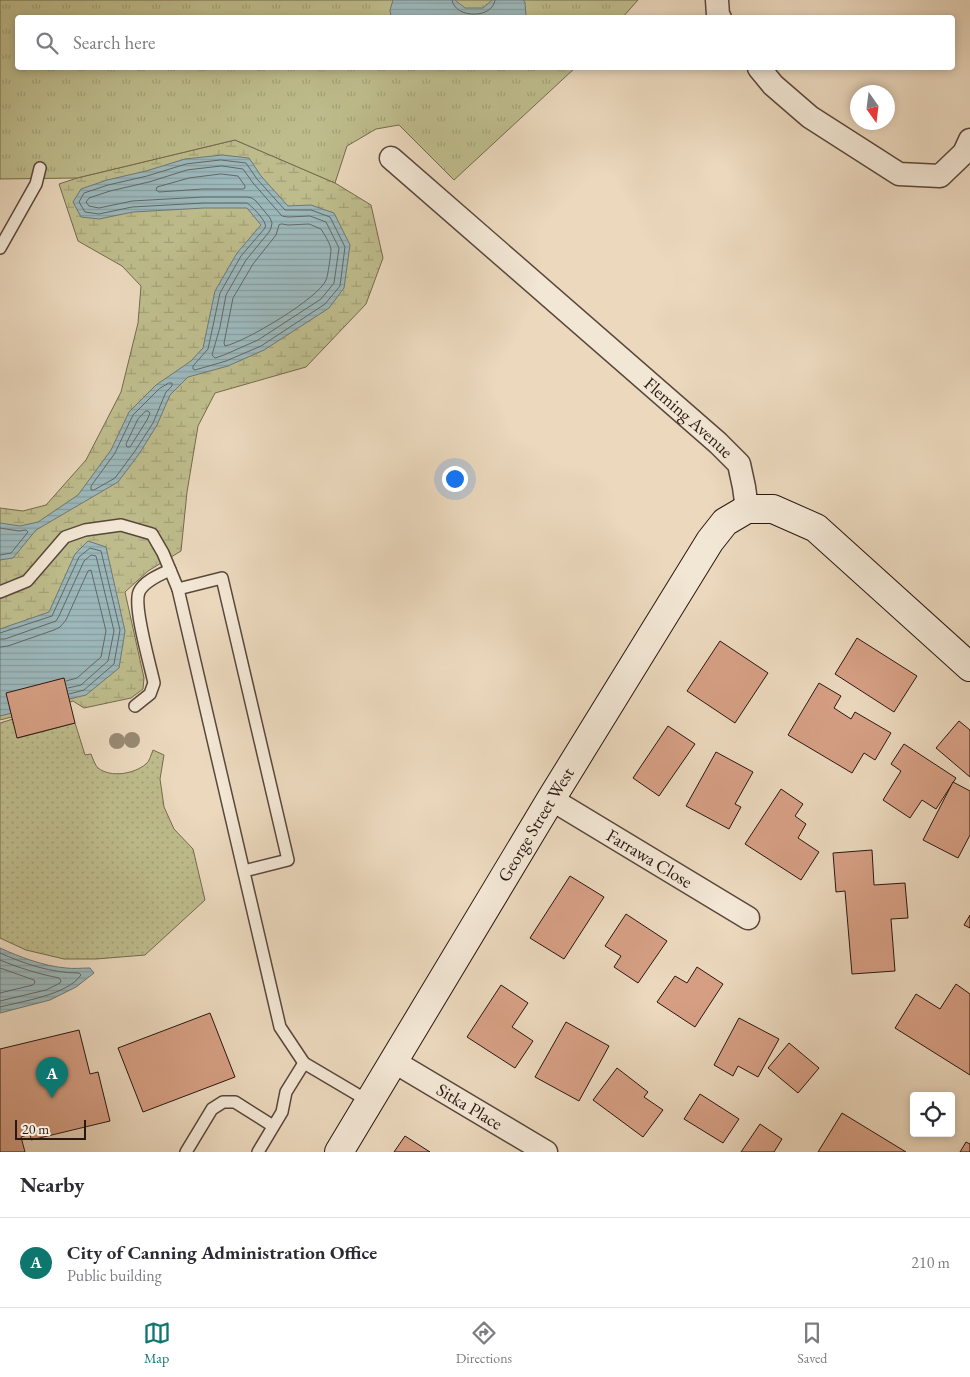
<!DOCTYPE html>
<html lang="en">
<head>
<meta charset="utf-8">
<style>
  body { margin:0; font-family:"EB Garamond",serif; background:#f7f7f7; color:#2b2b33 }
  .controls { position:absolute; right:15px; bottom:15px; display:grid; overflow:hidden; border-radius:5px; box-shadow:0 2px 8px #0003 }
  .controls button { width:45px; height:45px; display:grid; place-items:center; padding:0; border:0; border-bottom:1px solid #e1e1e2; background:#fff; color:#2b2b33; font:25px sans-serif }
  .compass { position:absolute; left:850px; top:85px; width:45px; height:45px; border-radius:50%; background:#fff; box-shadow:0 2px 8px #0003; rotate:166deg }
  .scale { position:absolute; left:15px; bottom:12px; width:71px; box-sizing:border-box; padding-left:5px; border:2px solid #2a1711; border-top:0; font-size:14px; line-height:18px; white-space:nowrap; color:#2a1711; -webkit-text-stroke:4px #f2e6d4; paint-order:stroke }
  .you { position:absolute; left:454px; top:478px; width:18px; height:18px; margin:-12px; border:4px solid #fff; border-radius:50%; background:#1a73e8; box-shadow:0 0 0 8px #1a73e833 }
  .badge { display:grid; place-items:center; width:32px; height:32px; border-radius:50%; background:#0f766e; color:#fff; font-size:16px; font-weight:700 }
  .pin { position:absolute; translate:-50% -41px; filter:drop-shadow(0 1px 2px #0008) }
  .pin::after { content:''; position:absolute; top:26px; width:18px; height:15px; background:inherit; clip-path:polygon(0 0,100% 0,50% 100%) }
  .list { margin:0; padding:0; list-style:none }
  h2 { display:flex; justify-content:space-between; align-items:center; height:65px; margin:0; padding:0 20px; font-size:21px }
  h2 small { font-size:16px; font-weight:400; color:#7c7c81 }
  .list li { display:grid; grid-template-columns:32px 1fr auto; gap:15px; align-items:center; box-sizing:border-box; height:90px; padding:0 20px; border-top:1px solid #e1e1e2 }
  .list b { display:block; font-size:19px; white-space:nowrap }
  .list p { margin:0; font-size:16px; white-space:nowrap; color:#7c7c81 }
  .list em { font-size:16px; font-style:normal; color:#7c7c81 }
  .icon { flex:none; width:28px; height:28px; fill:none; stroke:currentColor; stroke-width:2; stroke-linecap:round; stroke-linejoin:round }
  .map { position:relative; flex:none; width:970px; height:1152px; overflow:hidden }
  .search { position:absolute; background:#fff; box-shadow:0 2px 8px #0003; left:15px; right:15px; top:15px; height:55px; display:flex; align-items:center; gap:12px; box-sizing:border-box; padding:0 18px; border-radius:5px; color:#7c7c81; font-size:19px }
  .sheet { height:155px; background:#fff }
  nav { display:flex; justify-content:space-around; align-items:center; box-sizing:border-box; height:70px; border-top:1px solid #e1e1e2; background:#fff; font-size:14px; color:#7c7c81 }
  nav a { display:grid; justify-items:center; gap:2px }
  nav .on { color:#0f766e }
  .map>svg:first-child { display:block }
  .grass { fill:url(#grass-dots); stroke:#746a4e }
  .wetland { fill:url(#wetland-marsh); stroke:#746a4e }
  .park { fill:url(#park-tufts); stroke:#746a4e }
  .water { fill:url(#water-rules); stroke:#6e7877 }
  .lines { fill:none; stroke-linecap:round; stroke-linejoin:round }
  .shore { stroke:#636866; stroke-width:1 }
  .building { fill:#d69f84; stroke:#2a1711 }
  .lane-casing { stroke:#5a473c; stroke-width:14 }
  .street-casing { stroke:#5a473c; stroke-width:25 }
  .secondary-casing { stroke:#2a1711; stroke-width:30 }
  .lane { stroke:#f2e6d4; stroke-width:11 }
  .street { stroke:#f2e6d4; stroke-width:22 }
  .secondary { stroke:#f2e6d4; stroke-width:28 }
  .tree { fill:#998973 }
  .labels { text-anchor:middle; stroke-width:4.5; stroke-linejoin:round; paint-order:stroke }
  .street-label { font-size:18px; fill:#2a1711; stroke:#f2e6d4 }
</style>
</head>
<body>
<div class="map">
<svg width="970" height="1152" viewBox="0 0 970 1152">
  <defs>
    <pattern id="grass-dots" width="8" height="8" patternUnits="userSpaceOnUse" patternTransform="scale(1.25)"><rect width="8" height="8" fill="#bebc8c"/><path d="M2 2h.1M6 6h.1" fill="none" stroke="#a3a178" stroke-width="1.8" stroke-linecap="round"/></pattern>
    <pattern id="wetland-marsh" width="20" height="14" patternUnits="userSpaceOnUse" patternTransform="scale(1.25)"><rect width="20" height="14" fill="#bebc8c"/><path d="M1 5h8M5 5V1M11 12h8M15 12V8" fill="none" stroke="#a3a178"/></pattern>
    <pattern id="park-tufts" width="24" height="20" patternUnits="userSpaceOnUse" patternTransform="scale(1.25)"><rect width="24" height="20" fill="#bebc8c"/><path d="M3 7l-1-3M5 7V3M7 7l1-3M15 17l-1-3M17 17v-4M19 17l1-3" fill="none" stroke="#a3a178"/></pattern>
    <pattern id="water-rules" width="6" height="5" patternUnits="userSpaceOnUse" patternTransform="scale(1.25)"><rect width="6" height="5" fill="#9cb8bb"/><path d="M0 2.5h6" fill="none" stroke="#879da0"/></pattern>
  </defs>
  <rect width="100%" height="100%" fill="#ebd8bd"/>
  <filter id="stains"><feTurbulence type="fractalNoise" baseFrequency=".004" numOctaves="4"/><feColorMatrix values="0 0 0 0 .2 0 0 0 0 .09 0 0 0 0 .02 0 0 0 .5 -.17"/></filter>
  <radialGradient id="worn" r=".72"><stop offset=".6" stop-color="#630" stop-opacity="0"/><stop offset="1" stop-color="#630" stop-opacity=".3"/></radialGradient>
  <path class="grass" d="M13,719L18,738L75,723L85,755L91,754C93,759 95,765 98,768C111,778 134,774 146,764C150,761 151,754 153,750L164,755L160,779L164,807L174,829L193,849L205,900L145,955L96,959H64L26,950L0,938V723Z"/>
  <path class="wetland" d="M235,140L335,183L371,205L383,258L366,304L306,367L215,393L198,426L187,492L181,551L148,571L125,592L144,678L143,689L131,698L84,708L73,701L0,720V508L23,511L46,505L86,460L121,392L138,323L141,286L122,266L78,241L59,184L77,178Z"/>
  <path class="park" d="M0,0H638L622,18H18V68H575L454,180L399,125L376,129L347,146L335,183L235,140L77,178L0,179Z"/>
  <g class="water">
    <path d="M393,0H455L465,8H483L492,0H523L525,2L526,17H391L390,10Z"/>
    <path d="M222,155L249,158L261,176L288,206L311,205L334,213L350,245L344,288L329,308L264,350L228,366L188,377L170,395L157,425L139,454L118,482L36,530L13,558L0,560V523L20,526L38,522L78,495L111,450L129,412L156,385L191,361L203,348L215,291L237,253L261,225L247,208H204L133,212L99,219L81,217L73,202L81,189L107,180L146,171L185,159Z"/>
    <path d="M88,541L106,547L125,631L119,668L86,695L0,716V629L49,612L75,554Z"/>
    <path d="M0,948C20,957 43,966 66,968C73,969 82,968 90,968L94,973L76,987L50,1000L0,1013Z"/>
  </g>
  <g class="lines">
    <g class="shore">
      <path d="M452,0C455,19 493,19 495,0"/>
      <path d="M221,160L246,163L257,179L285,210H311L330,217L345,247L340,286L325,304L261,346L226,361L195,370L193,369V366L208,349L220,293L241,256L265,228C265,227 266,225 265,224C264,219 252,206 247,203H204L132,207L99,214L85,212L79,202L84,193L108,185L147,176L186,164Z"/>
      <path d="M222,166L243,169L253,183L282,216L288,217L310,216L326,222L339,248L334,283L321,299L258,340L224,355L215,358L212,355L220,327L226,295L246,260L269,232L271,228L272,223L270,218L256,201L252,198L247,197H203L132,201L99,208L89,206L86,202L89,198L110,191L149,182L187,170Z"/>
      <path d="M221,174L238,176L245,186V188L243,189H203L159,192L156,190L157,187L189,178Z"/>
      <path d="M282,224L288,225L309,224L321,229C324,234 330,243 331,249C331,253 328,276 326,280C319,298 245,342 225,346L224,343L233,298L253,264L276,235L279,225Z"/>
      <path d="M169,383H172V386L166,392L153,423L135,451L115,478L94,490H91V486L115,453L133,415L159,389Z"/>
      <path d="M146,411H148L150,413L147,420L130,447H127L126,444L138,419Z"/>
      <path d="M0,528L19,531L26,530L28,532L11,553L0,555"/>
      <path d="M0,633L52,616L79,557L90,548L101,551L120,630L114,664L84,690L69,694"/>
      <path d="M0,639H5L56,621L59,616L84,561L91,555L96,556L114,631L108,661L81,685L68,688"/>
      <path d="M0,647L8,646L54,630L60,627L66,620L88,571L91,570L106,631L101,657L77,678L66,681"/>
      <path d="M0,953C25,964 51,973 79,973L81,975C67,995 23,1001 0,1007"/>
      <path d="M0,960C19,968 39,974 59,978L61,981L60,983L46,990L0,1001"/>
      <path d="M0,968L34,980L35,982L33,985L0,993"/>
    </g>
  </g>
  <g class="building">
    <path d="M857,638L917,676L894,712L835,674Z"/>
    <path d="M720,641L768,673L735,723L687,691Z"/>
    <path d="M64,678L75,723L17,738L6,693Z"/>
    <path d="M819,683L841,696L834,708L851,719L855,712L891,733L875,760L864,753L852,773L788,735Z"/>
    <path d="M959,721L970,730V777L936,748Z"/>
    <path d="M668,726L695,744L659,796L633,778Z"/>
    <path d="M904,744L956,778L936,809L922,800L910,818L883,800L901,771L891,764Z"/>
    <path d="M716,752L753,772L735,804L741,807L729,829L686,806Z"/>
    <path d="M953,782L970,791V835L958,858L923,840Z"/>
    <path d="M781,789L803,804L795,816L806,824L798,838L819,852L801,880L745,844Z"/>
    <path d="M872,850L874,885L905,883L908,918L891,919L895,971L852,974L845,891L836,892L833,853Z"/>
    <path d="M570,876L604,897L564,959L530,938Z"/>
    <path d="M626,914L667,941L638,983L614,967L621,956L605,946Z"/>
    <path d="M970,915V928L964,925Z"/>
    <path d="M697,967L723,984L695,1027L657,1002L675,976L687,983Z"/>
    <path d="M956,984L970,994V1075L895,1028L916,994L940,1009Z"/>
    <path d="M501,985L528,1003L512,1027L533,1041L515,1068L467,1037Z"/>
    <path d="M210,1013L235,1077L143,1112L118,1048Z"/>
    <path d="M739,1018L779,1039L758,1077L738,1066L733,1076L714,1065Z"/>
    <path d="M566,1022L609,1046L579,1101L535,1077Z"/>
    <path d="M79,1030L90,1074L98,1072L110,1121L31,1140L30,1134L21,1137L25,1152H0V1049Z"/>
    <path d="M789,1043L819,1068L798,1093L768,1068Z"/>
    <path d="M617,1068L648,1092L644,1097L663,1110L643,1137L593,1100Z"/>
    <path d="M700,1094L739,1119L723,1143L684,1119Z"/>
    <path d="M842,1113L906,1152H818Z"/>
    <path d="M760,1124L782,1139L774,1152H741Z"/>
    <path d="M405,1136L430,1152H394Z"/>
    <path d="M966,1142L970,1144V1152H960Z"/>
  </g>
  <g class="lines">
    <defs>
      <g id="lane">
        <path d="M0,248L36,184L40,168"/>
        <path d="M0,592L27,581L65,537L85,530L121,525L152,534L163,553L178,589"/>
        <path d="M135,706L150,694L154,683C150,664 133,607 139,592C144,581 161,574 170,570"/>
        <path d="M244,871L288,860L222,578L178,589L280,1027L304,1063L370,1102"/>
        <path d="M186,1152L212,1109L223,1102H235L273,1126"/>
        <path d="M258,1152L282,1112L286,1092L304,1063"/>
      </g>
      <g id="street">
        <path d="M717,0L718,15L720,18"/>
        <path d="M759,68L773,85L810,117L899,174L940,176L964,153L970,140"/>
        <path id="s1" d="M391,158L718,443L739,464L744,487L747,509"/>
        <path id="s2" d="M551,799L748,918"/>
        <path id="s3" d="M393,1061L546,1152"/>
      </g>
      <g id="secondary">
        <path id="s4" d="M339,1152L551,799L710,541L725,522L747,509H773L816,528L970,667"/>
      </g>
    </defs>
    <use href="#lane" class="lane-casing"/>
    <use href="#street" class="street-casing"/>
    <use href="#secondary" class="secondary-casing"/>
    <use href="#lane" class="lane"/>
    <use href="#street" class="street"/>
    <use href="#secondary" class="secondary"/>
  </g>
  <g class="tree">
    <circle cx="132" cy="740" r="8"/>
    <circle cx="117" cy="741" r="8"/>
  </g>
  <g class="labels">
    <g class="street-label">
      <text dy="6" stroke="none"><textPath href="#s1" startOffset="395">Fleming Avenue</textPath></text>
      <text dy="6" stroke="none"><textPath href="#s4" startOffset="382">George Street West</textPath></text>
      <text dy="6" stroke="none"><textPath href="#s2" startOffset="115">Farrawa Close</textPath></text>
      <text dy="6" stroke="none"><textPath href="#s3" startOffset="89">Sitka Place</textPath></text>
    </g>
  </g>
  <rect width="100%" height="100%" filter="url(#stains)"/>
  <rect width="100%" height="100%" fill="url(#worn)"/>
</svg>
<div class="controls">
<button><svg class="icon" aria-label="locate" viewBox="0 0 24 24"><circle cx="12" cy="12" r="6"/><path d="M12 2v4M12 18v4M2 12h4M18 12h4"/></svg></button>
</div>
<svg class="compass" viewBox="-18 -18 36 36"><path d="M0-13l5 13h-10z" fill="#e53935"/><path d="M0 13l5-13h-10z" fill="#7c7c81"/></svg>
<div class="scale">20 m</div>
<div class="you"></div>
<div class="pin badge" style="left:52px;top:1098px">A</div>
<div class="search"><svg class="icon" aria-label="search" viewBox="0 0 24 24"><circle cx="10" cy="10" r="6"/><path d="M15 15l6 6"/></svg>Search here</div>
</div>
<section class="sheet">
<h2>Nearby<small></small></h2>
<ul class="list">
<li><span class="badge">A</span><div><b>City of Canning Administration Office</b><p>Public building</p></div><em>210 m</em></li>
</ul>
</section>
<nav>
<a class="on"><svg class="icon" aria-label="map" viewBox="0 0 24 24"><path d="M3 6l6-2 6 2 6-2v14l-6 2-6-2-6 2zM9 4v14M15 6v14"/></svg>Map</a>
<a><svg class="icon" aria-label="directions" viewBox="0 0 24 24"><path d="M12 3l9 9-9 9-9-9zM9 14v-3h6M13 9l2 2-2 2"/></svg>Directions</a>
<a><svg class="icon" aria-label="saved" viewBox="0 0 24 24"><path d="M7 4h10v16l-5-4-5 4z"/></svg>Saved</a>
</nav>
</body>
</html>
